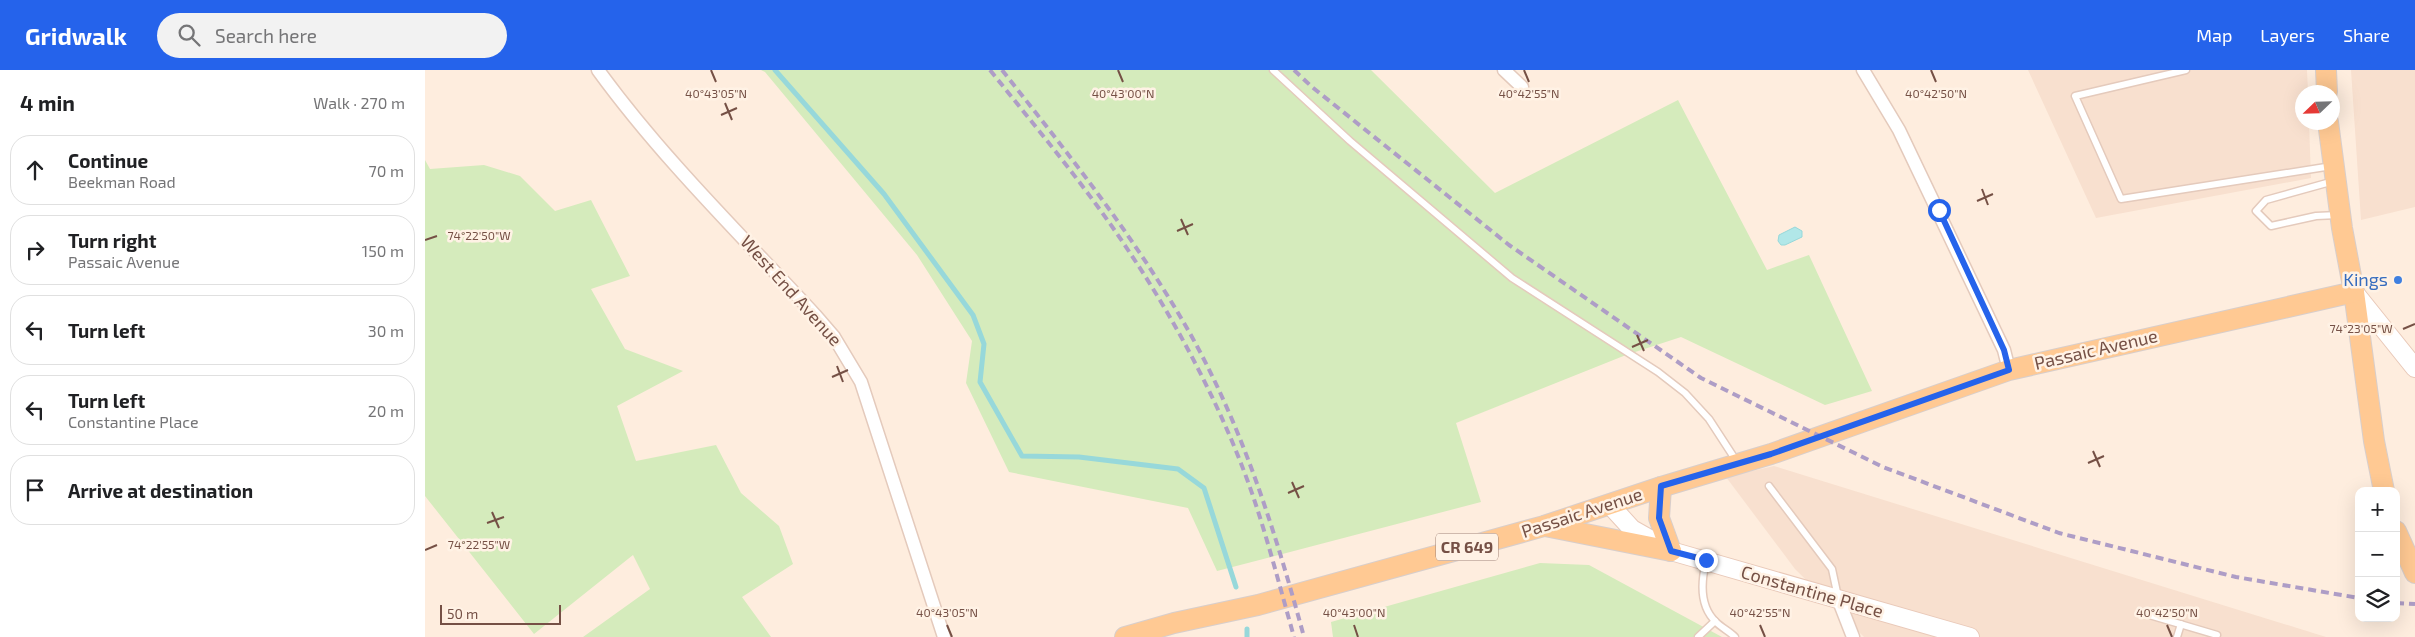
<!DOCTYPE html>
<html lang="en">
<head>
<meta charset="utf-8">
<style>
  body { margin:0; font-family:"Exo 2",sans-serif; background:#f2f2f2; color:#202124 }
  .controls { position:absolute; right:15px; bottom:15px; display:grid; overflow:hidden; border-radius:10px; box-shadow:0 5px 20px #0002 }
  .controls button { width:45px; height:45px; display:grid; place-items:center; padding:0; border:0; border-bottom:1px solid #e0e0e0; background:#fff; color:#202124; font:25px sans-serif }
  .compass { position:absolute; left:1870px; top:15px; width:45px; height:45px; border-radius:50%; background:#fff; box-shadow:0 5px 20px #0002; rotate:247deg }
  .scale { position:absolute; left:15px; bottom:12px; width:121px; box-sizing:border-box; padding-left:5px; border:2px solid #755045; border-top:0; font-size:14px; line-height:18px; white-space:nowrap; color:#755045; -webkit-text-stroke:4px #fff2e5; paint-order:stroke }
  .stop { position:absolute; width:15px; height:15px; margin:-11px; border:4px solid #2563eb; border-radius:50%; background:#fff }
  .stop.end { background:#2563eb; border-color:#fff; box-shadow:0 1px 5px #0008 }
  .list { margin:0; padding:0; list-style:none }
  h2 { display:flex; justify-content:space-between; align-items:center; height:65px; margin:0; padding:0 20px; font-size:21px }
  h2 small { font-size:16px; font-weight:400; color:#757577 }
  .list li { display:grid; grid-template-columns:32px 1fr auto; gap:15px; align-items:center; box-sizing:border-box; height:70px; margin:0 10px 10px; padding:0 10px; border:1px solid #e0e0e0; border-radius:20px }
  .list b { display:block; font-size:19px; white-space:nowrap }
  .list p { margin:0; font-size:16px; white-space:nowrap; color:#757577 }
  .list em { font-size:16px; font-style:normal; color:#757577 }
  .icon { flex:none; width:28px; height:28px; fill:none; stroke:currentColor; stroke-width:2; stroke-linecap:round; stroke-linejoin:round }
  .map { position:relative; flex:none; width:1990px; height:567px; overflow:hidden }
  header { display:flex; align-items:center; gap:30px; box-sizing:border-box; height:70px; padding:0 25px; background:#2563eb; color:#fff }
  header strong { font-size:24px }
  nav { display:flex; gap:28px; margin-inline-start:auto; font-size:18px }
  .search { width:350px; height:45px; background:#f2f2f2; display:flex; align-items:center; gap:12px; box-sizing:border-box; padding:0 18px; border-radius:28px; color:#757577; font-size:19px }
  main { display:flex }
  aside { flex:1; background:#fff }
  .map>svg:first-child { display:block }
  .residential { fill:#f8e0cf }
  .green { fill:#d5ebbc }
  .water { fill:#b1e7e8; stroke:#97d8da }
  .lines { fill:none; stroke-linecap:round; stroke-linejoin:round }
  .stream { stroke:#97d8da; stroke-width:5 }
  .lane-casing { stroke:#e4cabc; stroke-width:9 }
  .street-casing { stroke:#e4cabc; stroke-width:15 }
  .secondary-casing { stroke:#e9c9b9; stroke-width:20 }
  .primary-casing { stroke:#d8cecb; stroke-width:22 }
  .lane { stroke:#fff; stroke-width:6 }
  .street { stroke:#fff; stroke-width:12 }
  .secondary { stroke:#fff; stroke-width:18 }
  .primary { stroke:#ffc993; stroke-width:20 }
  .rail { stroke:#ae9dc6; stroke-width:4; stroke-dasharray:8 5; stroke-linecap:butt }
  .route { stroke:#2563eb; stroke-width:6 }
  .ticks { fill:none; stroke:#755045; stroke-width:2 }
  .shop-dot { fill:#3f7fe0; stroke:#fff2e5; stroke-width:2 }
  .labels { text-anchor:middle; stroke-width:5; stroke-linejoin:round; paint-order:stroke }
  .shield { fill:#fff2e5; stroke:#9e8175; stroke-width:1 }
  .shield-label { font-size:16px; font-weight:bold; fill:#755045 }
  .shop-label { font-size:18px; fill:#366cbe; stroke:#fff2e5; text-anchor:end }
  .street-label { font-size:18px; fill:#755045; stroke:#fff2e5 }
  .ticks-label { font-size:12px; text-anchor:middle; fill:#755045; stroke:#fff2e5; stroke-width:5; stroke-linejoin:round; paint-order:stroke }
</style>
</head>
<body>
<header>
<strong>Gridwalk</strong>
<div class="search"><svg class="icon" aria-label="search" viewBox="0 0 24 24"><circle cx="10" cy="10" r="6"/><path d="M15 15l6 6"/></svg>Search here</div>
<nav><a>Map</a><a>Layers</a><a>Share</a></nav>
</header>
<main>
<aside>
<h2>4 min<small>Walk · 270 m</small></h2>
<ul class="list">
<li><svg class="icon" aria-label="ahead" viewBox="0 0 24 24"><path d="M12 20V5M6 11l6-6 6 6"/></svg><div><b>Continue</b><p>Beekman Road</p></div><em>70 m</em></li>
<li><svg class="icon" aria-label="right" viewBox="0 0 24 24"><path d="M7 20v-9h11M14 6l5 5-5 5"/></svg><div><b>Turn right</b><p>Passaic Avenue</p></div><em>150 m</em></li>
<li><svg class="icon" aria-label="left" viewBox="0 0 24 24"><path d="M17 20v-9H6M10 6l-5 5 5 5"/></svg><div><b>Turn left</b></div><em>30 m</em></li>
<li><svg class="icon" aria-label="left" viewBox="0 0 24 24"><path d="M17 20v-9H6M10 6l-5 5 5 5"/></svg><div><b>Turn left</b><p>Constantine Place</p></div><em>20 m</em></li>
<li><svg class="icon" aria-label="arrive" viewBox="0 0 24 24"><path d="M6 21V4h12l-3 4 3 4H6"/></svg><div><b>Arrive at destination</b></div></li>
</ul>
</aside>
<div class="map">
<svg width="1990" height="567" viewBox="0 0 1990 567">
  <rect width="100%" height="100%" fill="#feedde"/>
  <g class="residential">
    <path d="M1603,0H1882L1883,22H1878V52L1884,53L1886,108L1671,148Z"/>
    <path d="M1926,0H1990V137L1936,150Z"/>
    <path d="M1349,396L1901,567H1439L1370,499L1301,407Z"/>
  </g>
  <g class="green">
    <path d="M336,0H946L1070,123L1253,30L1342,200L1384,185L1447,321L1400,335L1256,267L1201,285L1031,353L1056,432L792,501L763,438L584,402L541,313L547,271L492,185L340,2Z"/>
    <path d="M0,90L5,99L59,95L95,106L130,141L166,130L205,206L166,219L200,279L258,301L192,336L211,391L291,375L316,423L354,456L368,494L317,527L346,567H158L225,519L208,485L109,564L0,426Z"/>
    <path d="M1115,493L1164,495L1297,567H908L906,552Z"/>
  </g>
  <path class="water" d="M1370,157L1377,161V167L1360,175H1356L1353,171L1354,165Z"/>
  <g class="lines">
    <g class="stream">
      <path d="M350,0L459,124L548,245L559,274L555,312L597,386L654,387L753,399L779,418L811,517"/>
      <path d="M822,559V567"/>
    </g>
    <defs>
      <g id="lane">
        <path d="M848,0L925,71L1087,208L1233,302L1260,323L1284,349L1312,392"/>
        <path d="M1761,0L1650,26L1696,129L1907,96"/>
        <path d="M1909,111L1841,130L1831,141L1846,156L1891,146L1913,145"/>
        <path d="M1344,416L1407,499L1413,527"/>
        <path d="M1281,492C1276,512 1274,536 1291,552C1297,558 1304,561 1310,567"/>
        <path d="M1721,544L1792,565"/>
        <path d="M1273,567L1290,551"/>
        <path d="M1752,567L1756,554"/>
      </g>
      <g id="street">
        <path d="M173,0C237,88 316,165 390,245L409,267L436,312L519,567"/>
        <path d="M1079,0L1097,17"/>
        <path d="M1438,0L1474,60L1579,280L1584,300"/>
        <path d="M1414,531L1428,567"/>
      </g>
      <g id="secondary">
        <path d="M1929,222L1990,298"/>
        <path d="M1185,435L1207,459L1246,481L1545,567"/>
      </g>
      <g id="primary">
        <path d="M1901,0L1902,22"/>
        <path d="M1903,52L1917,158L1929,222L1949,371L1959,421"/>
        <path d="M1236,417L1234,448L1246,481"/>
        <path d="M1120,456L1246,481"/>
        <path d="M1971,461L1990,503"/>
        <path d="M700,567L749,553L833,535L1119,456L1236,417L1346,384L1584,300L1929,222"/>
      </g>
    </defs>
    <use href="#lane" class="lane-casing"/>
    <use href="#street" class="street-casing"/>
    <use href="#secondary" class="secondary-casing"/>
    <use href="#primary" class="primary-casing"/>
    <use href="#lane" class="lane"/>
    <use href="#street" class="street"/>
    <use href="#secondary" class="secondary"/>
    <use href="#primary" class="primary"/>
    <g class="rail">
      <path d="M565,0C613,60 663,119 705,183C754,256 801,346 829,429C844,474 856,521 869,567"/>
      <path d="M577,0C645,86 713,171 767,267C819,361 851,464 879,567"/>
      <path d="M869,0L887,17L1084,175L1276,308L1458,397L1634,463L1811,507L1934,528"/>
      <path d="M1971,533L1990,534"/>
    </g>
  </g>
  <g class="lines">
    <path class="route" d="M1281,490L1246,481L1234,448L1236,416L1346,384L1584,300L1579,280L1514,140"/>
  </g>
  <path class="ticks" d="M286,0L291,12M693,0L698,12M1099,0L1104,12M1506,0L1511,12M300,33L307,50M296,45L312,38M1557,119L1563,135M1552,131L1568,124M756,149L763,165M752,161L768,154M0,170L12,166M1978,259L1990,254M1212,265L1219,281M1207,277L1223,270M412,296L418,312M407,307L423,300M1668,381L1675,397M1663,393L1679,386M867,412L874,428M863,423L879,416M67,442L74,458M62,453L79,447M0,480L12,475M522,555L527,567M929,555L933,567M1335,555L1340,567M1742,555L1747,567"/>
  <circle class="shop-dot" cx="1973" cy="210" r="5"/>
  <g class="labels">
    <rect class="shield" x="1011" y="463.5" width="62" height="27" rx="4"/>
    <g class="shield-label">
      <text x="1042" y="483">CR 649</text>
    </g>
    <g class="shop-label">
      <text x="1963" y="216">Kings</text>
    </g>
    <g class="street-label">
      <text transform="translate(366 221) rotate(48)" y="6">West End Avenue</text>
      <text transform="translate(1671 280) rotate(-13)" y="6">Passaic Avenue</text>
      <text transform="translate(1157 443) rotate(-18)" y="6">Passaic Avenue</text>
      <text transform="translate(1387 522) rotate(16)" y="6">Constantine Place</text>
    </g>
  </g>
  <g class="ticks-label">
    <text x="291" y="28">40°43'05"N</text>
    <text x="698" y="28">40°43'00"N</text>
    <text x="1104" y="28">40°42'55"N</text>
    <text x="1511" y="28">40°42'50"N</text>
    <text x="54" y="170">74°22'50"W</text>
    <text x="1936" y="263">74°23'05"W</text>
    <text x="54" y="479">74°22'55"W</text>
    <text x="522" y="547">40°43'05"N</text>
    <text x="929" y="547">40°43'00"N</text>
    <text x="1335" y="547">40°42'55"N</text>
    <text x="1742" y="547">40°42'50"N</text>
  </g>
</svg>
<div class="controls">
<button>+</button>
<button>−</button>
<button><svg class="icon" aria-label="layers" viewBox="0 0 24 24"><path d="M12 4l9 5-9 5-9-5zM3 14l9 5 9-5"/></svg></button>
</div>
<svg class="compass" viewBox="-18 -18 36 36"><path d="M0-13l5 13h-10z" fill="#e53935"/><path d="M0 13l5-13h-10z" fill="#757577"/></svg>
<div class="scale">50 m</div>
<div class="stop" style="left:1514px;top:140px"></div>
<div class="stop end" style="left:1281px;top:490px"></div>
</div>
</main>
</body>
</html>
